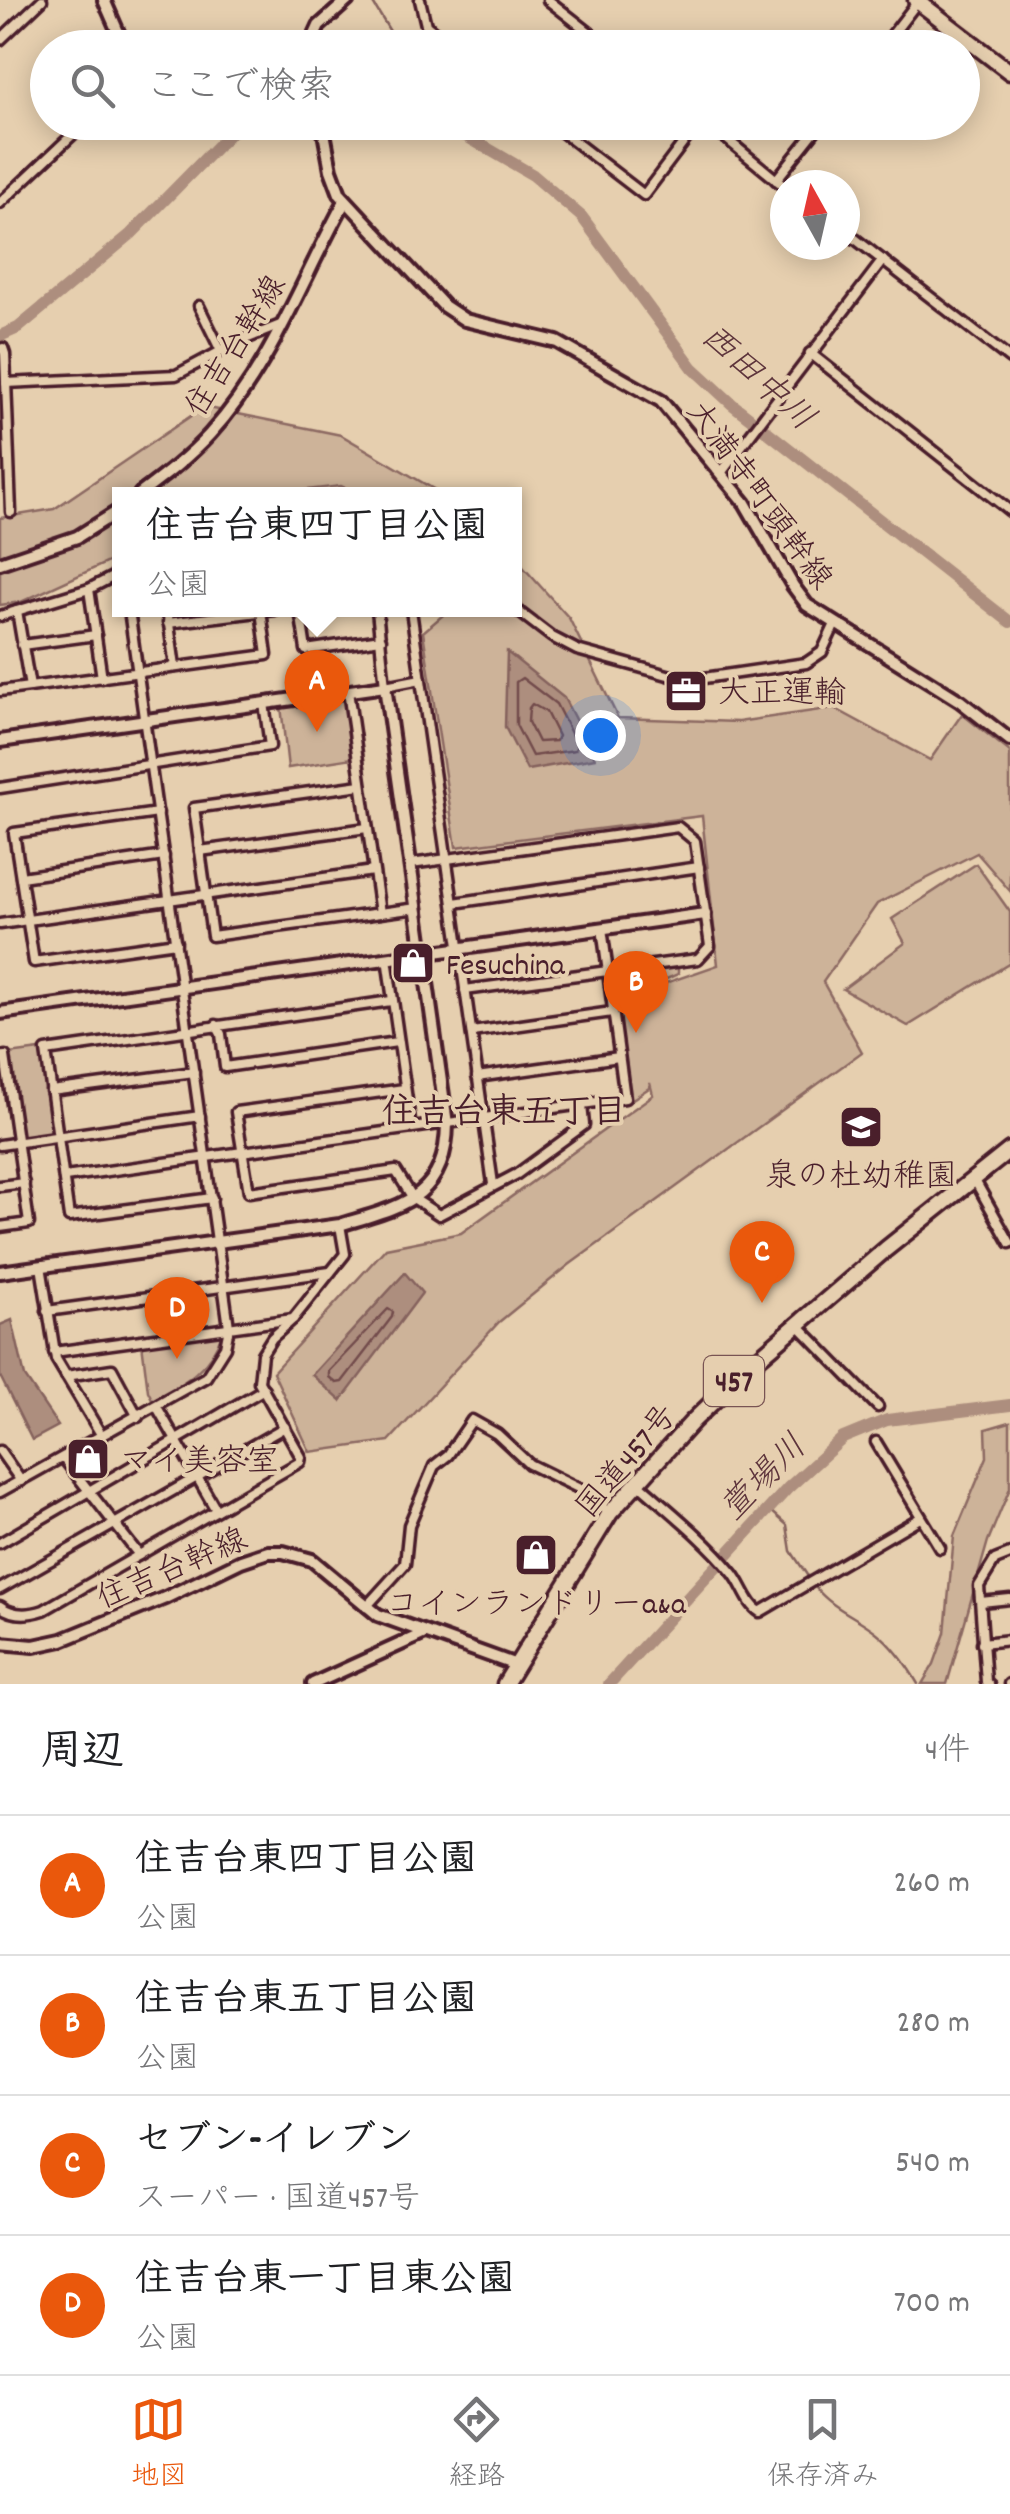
<!DOCTYPE html>
<html lang="ja">
<head>
<meta charset="utf-8">
<style>
  body { margin:0; font-family:Dekko,"Klee One",sans-serif; background:#f6f6f6; color:#202124 }
  .compass { position:absolute; left:770px; top:170px; width:90px; height:90px; border-radius:50%; background:#fff; box-shadow:0 5px 25px #0003; rotate:352deg }
  .you { position:absolute; left:600px; top:735px; width:35px; height:35px; margin:-25px; border:8px solid #fff; border-radius:50%; background:#1a73e8; box-shadow:0 0 0 15px #1a73e833 }
  .badge { display:grid; place-items:center; width:65px; height:65px; border-radius:50%; background:#ea580c; color:#fff; font-size:32px; font-weight:700 }
  .pin { position:absolute; translate:-50% -82px; filter:drop-shadow(0 2px 5px #0008) }
  .pin::after { content:''; position:absolute; top:52px; width:35px; height:30px; background:inherit; clip-path:polygon(0 0,100% 0,50% 100%) }
  .popup { position:absolute; left:112px; top:487px; width:410px; height:130px; box-sizing:border-box; display:grid; place-content:center; border-radius:0px; background:#fff; filter:drop-shadow(0 2px 8px #0005); font-size:32px; white-space:nowrap; color:#757577 }
  .popup b { font-size:38px; color:#202124 }
  .popup::after { content:''; position:absolute; left:50%; top:100%; margin-left:-20px; border:20px solid transparent; border-top-color:#fff }
  .list { margin:0; padding:0; list-style:none }
  h2 { display:flex; justify-content:space-between; align-items:center; height:130px; margin:0; padding:0 40px; font-size:42px }
  h2 small { font-size:32px; font-weight:400; color:#757577 }
  .list li { display:grid; grid-template-columns:65px 1fr auto; gap:30px; align-items:center; box-sizing:border-box; height:140px; padding:0 40px; border-top:2px solid #e0e0e0 }
  .list b { display:block; font-size:38px; white-space:nowrap }
  .list p { margin:0; font-size:32px; white-space:nowrap; color:#757577 }
  .list em { font-size:32px; font-style:normal; color:#757577 }
  .icon { flex:none; width:55px; height:55px; fill:none; stroke:currentColor; stroke-width:2; stroke-linecap:round; stroke-linejoin:round }
  .map { position:relative; flex:none; width:1010px; height:1684px; overflow:hidden }
  .search { position:absolute; background:#fff; box-shadow:0 5px 25px #0003; left:30px; right:30px; top:30px; height:110px; display:flex; align-items:center; gap:25px; box-sizing:border-box; padding:0 35px; border-radius:55px; color:#757577; font-size:38px }
  .sheet { height:690px; background:#fff }
  nav { display:flex; justify-content:space-around; align-items:center; box-sizing:border-box; height:140px; border-top:2px solid #e0e0e0; background:#fff; font-size:28px; color:#757577 }
  nav a { display:grid; justify-items:center; gap:5px }
  nav .on { color:#ea580c }
  .map>svg:first-child { display:block }
  .green { fill:#cdb399; stroke:#8c6962; stroke-width:2.5 }
  .water { fill:#ad8e7e; stroke:#85625d; stroke-width:2.5 }
  .lines { fill:none; stroke-linecap:round; stroke-linejoin:round }
  .shore { stroke:#724b4c; stroke-width:2.5 }
  .stream { stroke:#85625d; stroke-width:2.5 }
  .river { stroke:#ad8e7e; stroke-width:12 }
  .street-casing { stroke:#4a1f2b; stroke-width:15 }
  .secondary-casing { stroke:#4a1f2b; stroke-width:18 }
  .highway-casing { stroke:#4a1f2b; stroke-width:21 }
  .street { stroke:#e6cfaf; stroke-width:8 }
  .secondary { stroke:#e6cfaf; stroke-width:10 }
  .highway { stroke:#e6cfaf; stroke-width:14 }
  .labels { text-anchor:middle; stroke-width:8; stroke-linejoin:round; paint-order:stroke }
  .shield { fill:#e6cfaf; stroke:#795453; stroke-width:2.5 }
  .shield-label { font-size:30px; font-weight:bold; fill:#4a1f2b }
  .street-label { font-size:32px; fill:#4a1f2b; stroke:#e6cfaf }
  .poi-label { font-size:32px; fill:#4a1f2b; stroke:#e6cfaf; text-anchor:start }
  .water-label { font-size:35px; font-style:italic; fill:#5e353c; stroke:#e6cfaf }
  .neighbourhood-label { font-size:35px; font-weight:bold; fill:#4a1f2b; stroke:#e6cfaf }
</style>
</head>
<body>
<div class="map">
<svg width="1010" height="1684" viewBox="0 0 1010 1684">
  <rect width="100%" height="100%" fill="#e6cfaf"/>
  <filter id="ink" filterUnits="userSpaceOnUse"><feTurbulence type="fractalNoise" baseFrequency=".01" numOctaves="2"/><feDisplacementMap in="SourceGraphic" scale="20" xChannelSelector="R" yChannelSelector="G"/><feConvolveMatrix kernelMatrix="1 2 1 2 8 2 1 2 1" color-interpolation-filters="sRGB"/></filter>
  <g filter="url(#ink)">
    <g class="green">
      <path d="M204,407L341,435L442,494H358L341,486L272,494H120L119,557L21,602L0,605V518L54,509Z"/>
      <path d="M515,558L569,618L618,718L738,722L834,708L930,760L962,714L1010,752V891L977,853L877,904L823,982L862,1052L569,1265L499,1322L389,1441L310,1452L273,1372L386,1248L461,1233L653,1095L650,1083L649,1088L628,1102L612,981L618,974L678,966V974L646,988V990L718,965L702,816L456,847L423,632L449,610H514Z"/>
      <path d="M340,698L346,703L353,758L288,768L281,706Z"/>
      <path d="M976,864L1010,912V963L908,1026L843,989L905,943L892,919Z"/>
      <path d="M40,1050L52,1129L49,1133L26,1137L21,1134L9,1054Z"/>
      <path d="M222,1333C211,1368 184,1383 153,1401L148,1391L142,1343Z"/>
      <path d="M1010,1422V1488L988,1541L947,1684H922L934,1664L945,1633L954,1536L987,1457L986,1429Z"/>
    </g>
    <g class="water">
      <path d="M507,652L564,698L595,758L527,770L505,727Z"/>
      <path d="M405,1273L422,1293L341,1401L312,1375Z"/>
      <path d="M12,1320L25,1377L58,1426L32,1440L0,1376V1325Z"/>
    </g>
    <g class="lines">
      <g class="shore">
        <path d="M522,678L556,704L577,745L575,750L532,756L516,725V682Z"/>
        <path d="M532,704L546,712L558,736L556,741L538,742L528,722L529,708Z"/>
        <path d="M388,1309L393,1312L392,1317L342,1382L336,1383L329,1377V1371Z"/>
      </g>
      <g class="stream">
        <path d="M371,0L400,48"/>
        <path d="M454,122L460,133"/>
        <path d="M770,1510L787,1525L791,1551L809,1578"/>
        <path d="M816,1588C832,1608 857,1617 876,1632C894,1646 907,1665 918,1684"/>
      </g>
      <g class="river">
        <path d="M442,122L533,175L582,217L693,368L732,404L1010,622"/>
        <path d="M0,336L18,328L131,234L241,122"/>
        <path d="M609,1684L788,1488L843,1438L887,1420L1010,1405"/>
      </g>
      <defs>
        <g id="street">
          <path d="M420,0L426,25L454,48"/>
          <path d="M548,0L609,48"/>
          <path d="M0,40L42,0"/>
          <path d="M882,48L919,0"/>
          <path d="M549,122L644,195L699,122"/>
          <path d="M706,122L785,187"/>
          <path d="M776,180L822,122"/>
          <path d="M0,203L86,122"/>
          <path d="M845,231L1010,359"/>
          <path d="M199,306L221,351"/>
          <path d="M0,349L3,348L5,354L11,512"/>
          <path d="M810,353L1010,511"/>
          <path d="M6,383L176,375L238,342L283,324"/>
          <path d="M721,473L883,260"/>
          <path d="M89,589L102,678"/>
          <path d="M514,608L552,637L577,650L675,677L704,678L806,663L822,652L835,624"/>
          <path d="M167,610L175,667"/>
          <path d="M300,610L306,650L381,639"/>
          <path d="M377,610L385,686L421,679"/>
          <path d="M411,610L493,1184"/>
          <path d="M17,611L30,687"/>
          <path d="M0,616L89,589L120,573"/>
          <path d="M168,623L275,610"/>
          <path d="M22,645L96,635"/>
          <path d="M0,691L267,655L261,611"/>
          <path d="M348,691L380,913"/>
          <path d="M361,785L194,808L212,936L417,908"/>
          <path d="M0,788L270,746L264,703"/>
          <path d="M158,813L14,833L34,962L176,942"/>
          <path d="M200,851L367,828"/>
          <path d="M411,864L678,827L695,841L710,946L698,959L465,990"/>
          <path d="M21,877L164,856"/>
          <path d="M454,903L699,867"/>
          <path d="M0,924L373,871"/>
          <path d="M387,958L411,1128"/>
          <path d="M216,1025L221,1034L225,1067L397,1042"/>
          <path d="M472,1032L612,1012"/>
          <path d="M0,1057L5,1056L29,1223L0,1227"/>
          <path d="M477,1077L619,1057"/>
          <path d="M404,1089L236,1112L249,1192L396,1171L413,1198L439,1215L517,1174L584,1125L582,1105"/>
          <path d="M51,1091L194,1072"/>
          <path d="M0,1145L200,1116"/>
          <path d="M65,1177L625,1098L602,928"/>
          <path d="M973,1177L1010,1243"/>
          <path d="M0,1186L24,1183"/>
          <path d="M212,1198L69,1217L46,1051L391,1001"/>
          <path d="M41,1266L56,1359L102,1436"/>
          <path d="M47,1311L330,1272"/>
          <path d="M798,1325L878,1407"/>
          <path d="M54,1352L293,1319"/>
          <path d="M66,1376L112,1369L138,1417"/>
          <path d="M157,1407L216,1510"/>
          <path d="M876,1442L940,1548"/>
          <path d="M0,1451L21,1481"/>
          <path d="M64,1459L139,1555"/>
          <path d="M638,1483C671,1512 705,1539 733,1573C743,1585 747,1604 760,1612L920,1518"/>
          <path d="M0,1492L206,1377L225,1347L229,1327L129,610"/>
          <path d="M0,1543L264,1389"/>
          <path d="M0,1589L285,1427"/>
          <path d="M981,1602L1010,1599"/>
          <path d="M0,1606C13,1616 29,1615 44,1610L300,1462L301,1457L259,1382L262,1354L272,1338L293,1319L345,1254L340,1225"/>
          <path d="M366,1607L405,1564L409,1525L434,1466L448,1455L472,1420L497,1434L529,1464L578,1488L610,1513"/>
          <path d="M982,1643L1010,1640"/>
          <path d="M989,1684L986,1682L979,1586L995,1560L1010,1554"/>
          <path d="M1009,1684H1010"/>
        </g>
        <g id="secondary">
          <path d="M104,0L125,48"/>
          <path d="M309,48L319,26L348,0"/>
          <path d="M322,122L331,170L340,194L444,306L465,320L557,342L661,401L745,503L793,586L807,605L960,701L1010,740"/>
          <path d="M140,494C164,476 189,457 210,434C271,367 302,279 345,201"/>
          <path d="M0,563L77,537L120,510"/>
          <path d="M0,741L385,686L447,1124C446,1199 401,1206 340,1225L0,1272"/>
          <path d="M0,1013L705,914"/>
          <path d="M0,1643L34,1646L62,1640L165,1598L241,1561L268,1552H283L312,1560L378,1615L516,1665"/>
          <path d="M313,1684L425,1633"/>
        </g>
        <g id="highway">
          <path d="M916,0L1010,72"/>
          <path d="M505,1684L610,1513L693,1421L754,1362L886,1249L1010,1150"/>
        </g>
      </defs>
      <use href="#street" class="street-casing"/>
      <use href="#secondary" class="secondary-casing"/>
      <use href="#highway" class="highway-casing"/>
      <use href="#street" class="street"/>
      <use href="#secondary" class="secondary"/>
      <use href="#highway" class="highway"/>
    </g>
  </g>
  <defs>
    <symbol id="office-square" viewBox="-11 -11 22 22"><rect x="-9" y="-9" width="18" height="18" rx="4" fill="#4a1f2b" stroke="#e6cfaf"/><path d="M-6-3h4V-5.5h4V-3h4V5H-6ZM-1-4.5V-3h2v-1.5ZM-6 0V1H6V0Z" fill="#fff"/></symbol>
    <symbol id="shop-square" viewBox="-11 -11 22 22"><rect x="-9" y="-9" width="18" height="18" rx="4" fill="#4a1f2b" stroke="#e6cfaf"/><path d="M-5-2.5h2.3a2.7 3.5 0 0 1 5.4 0H5L5.5 6h-11ZM-1.5-2.5h3a1.5 2.3 0 0 0-3 0Z" fill="#fff"/></symbol>
    <symbol id="school-square" viewBox="-11 -11 22 22"><rect x="-9" y="-9" width="18" height="18" rx="4" fill="#4a1f2b" stroke="#e6cfaf"/><path d="M0-5L7-2L0 1L-7-2ZM-4 1L0 2.5L4 1V4Q0 6-4 4Z" fill="#fff"/></symbol>
  </defs>
  <g fill-rule="evenodd">
    <use href="#office-square" x="661" y="666" width="50" height="50"/>
    <use href="#shop-square" x="388" y="938" width="50" height="50"/>
    <use href="#school-square" x="836" y="1102" width="50" height="50"/>
    <use href="#shop-square" x="63" y="1434" width="50" height="50"/>
    <use href="#shop-square" x="511" y="1530" width="50" height="50"/>
  </g>
  <g class="labels">
    <rect class="shield" x="704" y="1356" width="60" height="50" rx="8"/>
    <g class="shield-label">
      <text x="734" y="1391">457</text>
    </g>
    <g class="street-label">
      <text transform="translate(234 345) rotate(-58)" y="11">住吉台幹線</text>
      <text transform="translate(761 494) rotate(54)" y="11">大満寺町頭幹線</text>
      <text transform="translate(625 1460) rotate(-50)" y="11">国道457号</text>
      <text transform="translate(171 1567) rotate(-23)" y="11">住吉台幹線</text>
    </g>
    <g class="poi-label">
      <text x="718" y="702">大正運輸</text>
      <text x="446" y="974">Fesuchina</text>
      <text x="861" y="1185" text-anchor="middle">泉の杜幼稚園</text>
      <text x="120" y="1470">マイ美容室</text>
      <text x="536" y="1613" text-anchor="middle">コインランドリーa&amp;a</text>
    </g>
    <g class="water-label">
      <text transform="translate(759 376) rotate(42)" y="12">西田中川</text>
      <text transform="translate(762 1476) rotate(-45)" y="12">萱場川</text>
    </g>
    <g class="neighbourhood-label">
      <text x="504" y="1122">住吉台東五丁目</text>
    </g>
  </g>
</svg>
<svg class="compass" viewBox="-18 -18 36 36"><path d="M0-13l5 13h-10z" fill="#e53935"/><path d="M0 13l5-13h-10z" fill="#757577"/></svg>
<div class="you"></div>
<div class="pin badge" style="left:317px;top:732px">A</div>
<div class="popup"><b>住吉台東四丁目公園</b>公園</div>
<div class="pin badge" style="left:636px;top:1033px">B</div>
<div class="pin badge" style="left:762px;top:1303px">C</div>
<div class="pin badge" style="left:177px;top:1359px">D</div>
<div class="search"><svg class="icon" aria-label="search" viewBox="0 0 24 24"><circle cx="10" cy="10" r="6"/><path d="M15 15l6 6"/></svg>ここで検索</div>
</div>
<section class="sheet">
<h2>周辺<small>4件</small></h2>
<ul class="list">
<li><span class="badge">A</span><div><b>住吉台東四丁目公園</b><p>公園</p></div><em>260 m</em></li>
<li><span class="badge">B</span><div><b>住吉台東五丁目公園</b><p>公園</p></div><em>280 m</em></li>
<li><span class="badge">C</span><div><b>セブン-イレブン</b><p>スーパー · 国道457号</p></div><em>540 m</em></li>
<li><span class="badge">D</span><div><b>住吉台東一丁目東公園</b><p>公園</p></div><em>700 m</em></li>
</ul>
</section>
<nav>
<a class="on"><svg class="icon" aria-label="map" viewBox="0 0 24 24"><path d="M3 6l6-2 6 2 6-2v14l-6 2-6-2-6 2zM9 4v14M15 6v14"/></svg>地図</a>
<a><svg class="icon" aria-label="directions" viewBox="0 0 24 24"><path d="M12 3l9 9-9 9-9-9zM9 14v-3h6M13 9l2 2-2 2"/></svg>経路</a>
<a><svg class="icon" aria-label="saved" viewBox="0 0 24 24"><path d="M7 4h10v16l-5-4-5 4z"/></svg>保存済み</a>
</nav>
</body>
</html>
